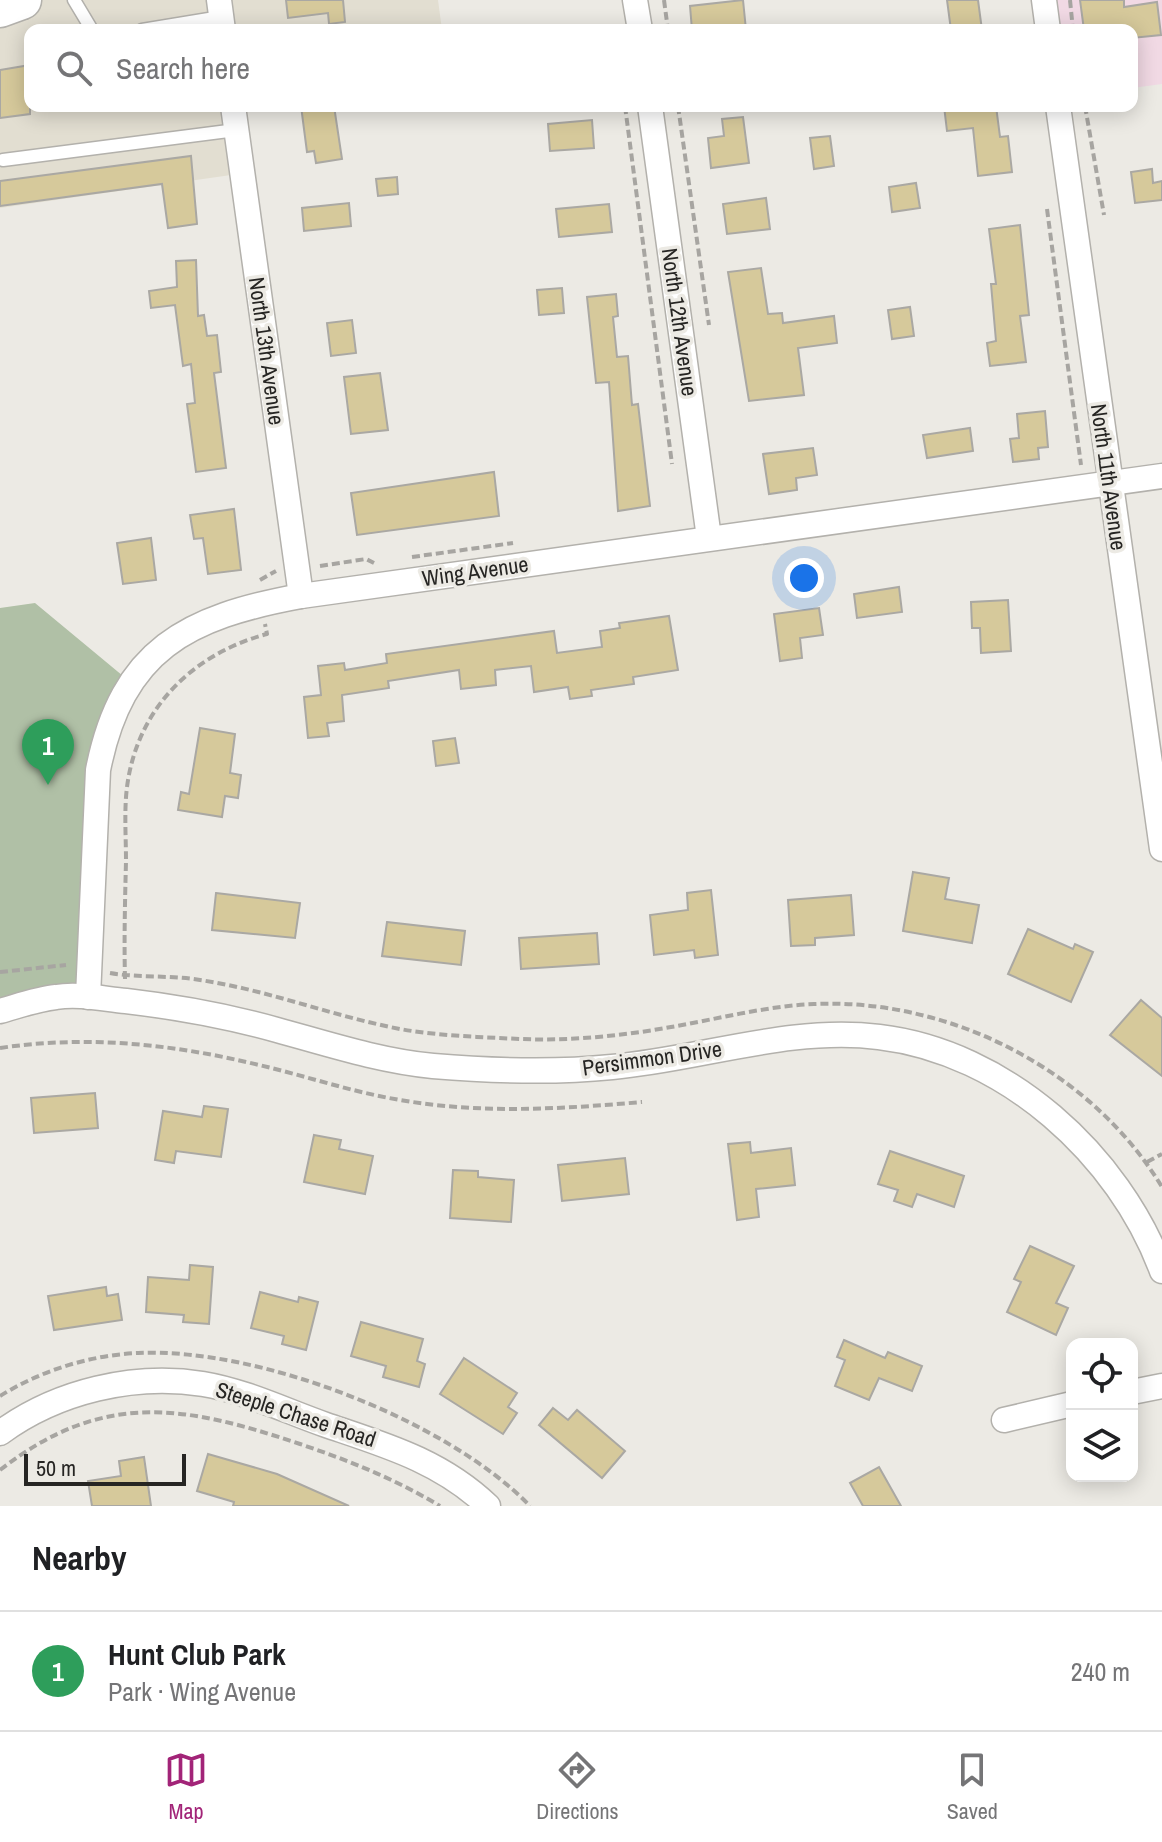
<!DOCTYPE html>
<html lang="en">
<head>
<meta charset="utf-8">
<style>
  body { margin:0; font-family:"Archivo Narrow",sans-serif; background:#f6f6f6; color:#202124 }
  .controls { position:absolute; right:24px; bottom:24px; display:grid; overflow:hidden; border-radius:16px; box-shadow:0 4px 20px #0003 }
  .controls button { width:72px; height:72px; display:grid; place-items:center; padding:0; border:0; border-bottom:2px solid #e0e0e0; background:#fff; color:#202124; font:40px sans-serif }
  .scale { position:absolute; left:24px; bottom:20px; width:162px; box-sizing:border-box; padding-left:8px; border:4px solid #262523; border-top:0; font-size:22px; line-height:28px; white-space:nowrap; color:#262523; -webkit-text-stroke:6px #eceae4; paint-order:stroke }
  .you { position:absolute; left:804px; top:578px; width:28px; height:28px; margin:-20px; border:6px solid #fff; border-radius:50%; background:#1a73e8; box-shadow:0 0 0 12px #1a73e833 }
  .badge { display:grid; place-items:center; width:52px; height:52px; border-radius:50%; background:#a22478; color:#fff; font-size:26px; font-weight:700 }
  .pin { position:absolute; translate:-50% -66px; filter:drop-shadow(0 2px 4px #0008) }
  .pin::after { content:''; position:absolute; top:42px; width:28px; height:24px; background:inherit; clip-path:polygon(0 0,100% 0,50% 100%) }
  .list { margin:0; padding:0; list-style:none }
  h2 { display:flex; justify-content:space-between; align-items:center; height:104px; margin:0; padding:0 32px; font-size:34px }
  h2 small { font-size:26px; font-weight:400; color:#757577 }
  .list li { display:grid; grid-template-columns:52px 1fr auto; gap:24px; align-items:center; box-sizing:border-box; height:120px; padding:0 32px; border-top:2px solid #e0e0e0 }
  .list b { display:block; font-size:30px; white-space:nowrap }
  .list p { margin:0; font-size:26px; white-space:nowrap; color:#757577 }
  .list em { font-size:26px; font-style:normal; color:#757577 }
  .icon { flex:none; width:44px; height:44px; fill:none; stroke:currentColor; stroke-width:2; stroke-linecap:round; stroke-linejoin:round }
  .map { position:relative; flex:none; width:1162px; height:1506px; overflow:hidden }
  .search { position:absolute; background:#fff; box-shadow:0 4px 20px #0003; left:24px; right:24px; top:24px; height:88px; display:flex; align-items:center; gap:20px; box-sizing:border-box; padding:0 28px; border-radius:16px; color:#757577; font-size:30px }
  .sheet { height:224px; background:#fff }
  nav { display:flex; justify-content:space-around; align-items:center; box-sizing:border-box; height:112px; border-top:2px solid #e0e0e0; background:#fff; font-size:22px; color:#757577 }
  nav a { display:grid; justify-items:center; gap:4px }
  nav .on { color:#a22478 }
  .map>svg:first-child { display:block }
  .built { fill:#e2ded1 }
  .industrial { fill:#f1d9e4 }
  .green { fill:#b0c0a6 }
  .building { fill:#d6c99b; stroke:#aaa8a3; stroke-width:2 }
  .lines { fill:none; stroke-linecap:round; stroke-linejoin:round }
  .service-casing { stroke:#b3b1ac; stroke-width:15 }
  .minor-casing { stroke:#b3b1ac; stroke-width:27 }
  .primary-casing { stroke:#b3b1ac; stroke-width:41 }
  .path { stroke:#a7a5a1; stroke-width:4; stroke-dasharray:8 4; stroke-linecap:butt }
  .service { stroke:#fff; stroke-width:12 }
  .minor { stroke:#fff; stroke-width:24 }
  .primary { stroke:#fff; stroke-width:38 }
  .labels { text-anchor:middle; stroke-width:7; stroke-linejoin:round; paint-order:stroke }
  .street-label { font-size:22px; fill:#262523; stroke:#eceae4 }
</style>
</head>
<body>
<div class="map">
<svg width="1162" height="1506" viewBox="0 0 1162 1506">
  <rect width="100%" height="100%" fill="#eceae4"/>
  <g class="built">
    <path d="M41,0H213L217,30H30V106H228L238,174L0,208V15Z"/>
    <path d="M224,0H438L442,30H228Z"/>
  </g>
  <path class="industrial" d="M1052,0H1162V84L1132,88V30H1057Z"/>
  <path class="green" d="M35,603L123,676L100,720L82,985L0,1003V608Z"/>
  <g class="building">
    <path d="M286,0H343L345,22L329,24L328,13L288,18Z"/>
    <path d="M743,0L746,30H692L690,6Z"/>
    <path d="M947,0H978L982,30H951Z"/>
    <path d="M1080,0H1124V7L1157,2L1161,35L1132,38V30H1084Z"/>
    <path d="M30,65V114L0,118V70Z"/>
    <path d="M301,106H334L342,159L316,163L314,151L307,152Z"/>
    <path d="M944,106H996L1000,137L1008,136L1012,172L978,176L973,128L947,131Z"/>
    <path d="M743,117L749,163L711,168L708,138L724,136L722,119Z"/>
    <path d="M592,120L594,148L550,151L548,124Z"/>
    <path d="M830,136L834,166L814,169L810,138Z"/>
    <path d="M191,156L197,224L168,228L162,184L0,206V181Z"/>
    <path d="M1152,169L1153,183L1162,181V200L1135,203L1131,172Z"/>
    <path d="M397,177L398,194L378,196L376,179Z"/>
    <path d="M916,183L920,208L892,212L889,187Z"/>
    <path d="M766,198L770,229L727,234L723,204Z"/>
    <path d="M349,203L351,226L304,231L302,208Z"/>
    <path d="M609,204L612,232L559,237L556,209Z"/>
    <path d="M1020,225L1029,315L1020,316L1026,362L990,366L987,343L996,341L991,284H996L989,229Z"/>
    <path d="M196,260L198,316L204,315L207,336L217,335L221,372L214,373L226,468L196,472L187,404L195,403L191,364L183,366L175,305L151,308L149,291L177,287L176,261Z"/>
    <path d="M761,268L768,314L782,313L783,323L834,316L837,343L798,348L804,395L749,401L728,272Z"/>
    <path d="M562,288L564,313L539,315L537,290Z"/>
    <path d="M616,294L618,316L613,317L617,357L628,356L632,405L638,404L650,506L618,511L609,382L596,383L587,297Z"/>
    <path d="M910,307L914,336L892,339L888,310Z"/>
    <path d="M352,320L356,353L331,356L327,323Z"/>
    <path d="M380,373L388,430L351,434L344,377Z"/>
    <path d="M1045,411L1048,447L1038,448L1039,459L1013,462L1010,439L1019,438L1017,414Z"/>
    <path d="M970,428L973,451L927,458L923,435Z"/>
    <path d="M813,448L817,475L796,478L797,490L769,494L763,454Z"/>
    <path d="M494,472L499,516L357,535L351,493Z"/>
    <path d="M234,509L241,570L208,574L203,538L194,539L190,515Z"/>
    <path d="M151,538L156,580L123,584L117,543Z"/>
    <path d="M899,587L902,612L857,618L854,594Z"/>
    <path d="M1008,600L1011,651L981,653L980,628H972L971,602Z"/>
    <path d="M819,608L823,635L800,638L802,658L780,661L774,614Z"/>
    <path d="M669,616L678,670L633,677L634,684L591,690L592,696L570,699L568,687L534,692L531,666L495,670L496,685L461,689L459,670L388,681L389,688L342,695L344,721L327,723L329,736L308,738L304,697L321,695L318,666L344,663L345,670L387,663L386,654L554,631L557,653L602,647L600,631L620,628L619,623Z"/>
    <path d="M200,728L235,734L230,773L241,775L238,798L225,796L222,817L178,810L181,792L189,794Z"/>
    <path d="M455,738L459,763L436,766L433,741Z"/>
    <path d="M913,872L949,878L945,899L979,905L972,943L903,931Z"/>
    <path d="M711,890L718,955L695,958L694,950L654,955L650,915L688,910L687,893Z"/>
    <path d="M216,893L300,903L295,938L212,930Z"/>
    <path d="M851,895L854,935L815,938V945L791,946L788,900Z"/>
    <path d="M387,922L465,931L461,965L382,956Z"/>
    <path d="M1028,929L1073,949L1075,944L1093,952L1071,1002L1008,974Z"/>
    <path d="M597,933L599,964L521,969L519,938Z"/>
    <path d="M1141,1000L1162,1018V1076L1110,1035Z"/>
    <path d="M95,1093L98,1128L34,1133L31,1098Z"/>
    <path d="M204,1106L228,1109L221,1157L176,1151L174,1163L155,1160L163,1111L202,1117Z"/>
    <path d="M314,1135L341,1140L339,1149L373,1156L365,1194L304,1182Z"/>
    <path d="M750,1142L751,1153L791,1148L795,1185L756,1189L759,1217L737,1220L728,1144Z"/>
    <path d="M890,1151L964,1176L954,1207L917,1194L912,1207L894,1201L898,1190L878,1184Z"/>
    <path d="M625,1158L629,1194L562,1201L558,1165Z"/>
    <path d="M453,1170L478,1171V1177L514,1180L511,1222L450,1218Z"/>
    <path d="M1030,1246L1074,1266L1056,1303L1068,1308L1056,1335L1007,1312L1021,1282L1014,1279Z"/>
    <path d="M190,1265L213,1267L209,1324L183,1322L184,1315L146,1312L148,1277L189,1280Z"/>
    <path d="M106,1287L107,1296L118,1294L122,1320L54,1330L48,1296Z"/>
    <path d="M260,1292L298,1302L299,1297L318,1302L306,1350L282,1344L284,1336L251,1328Z"/>
    <path d="M361,1322L423,1339L417,1361L425,1364L419,1387L383,1377L386,1366L351,1356Z"/>
    <path d="M844,1340L885,1358L888,1352L922,1366L912,1391L879,1378L869,1400L835,1386L845,1360L837,1357Z"/>
    <path d="M464,1358L517,1393L508,1407L517,1413L503,1434L440,1394Z"/>
    <path d="M553,1408L568,1420L577,1410L625,1451L602,1478L539,1425Z"/>
    <path d="M208,1454L277,1474L349,1506H233L234,1502L197,1491Z"/>
    <path d="M144,1457L151,1506H92L88,1481L121,1476L119,1461Z"/>
    <path d="M879,1467L901,1506H863L850,1483Z"/>
  </g>
  <g class="lines">
    <defs>
      <g id="service">
        <path d="M74,0L92,30"/>
        <path d="M142,30L221,17"/>
        <path d="M3,160L236,130"/>
      </g>
      <g id="minor">
        <path d="M219,0L223,30"/>
        <path d="M635,0L640,30"/>
        <path d="M1044,0L1048,30"/>
        <path d="M233,106L301,596"/>
        <path d="M650,106L709,538"/>
        <path d="M1058,106L1162,849"/>
        <path d="M88,997L98,770C122,649 187,617 301,596L1162,476"/>
        <path d="M0,1011C18,1006 37,999 56,997C78,993 104,999 126,1001C177,1007 227,1016 277,1030C328,1044 380,1061 433,1066C493,1071 553,1073 612,1067C701,1059 789,1026 879,1037C1006,1052 1119,1155 1162,1271"/>
        <path d="M1132,1392L1162,1386"/>
        <path d="M1004,1420L1072,1404"/>
        <path d="M0,1433C57,1391 134,1373 203,1384C245,1391 286,1411 326,1425C385,1445 441,1461 488,1506"/>
      </g>
      <path id="primary" d="M0,8L22,0"/>
    </defs>
    <use href="#service" class="service-casing"/>
    <use href="#minor" class="minor-casing"/>
    <use href="#primary" class="primary-casing"/>
    <g class="path">
      <path d="M664,0L668,30"/>
      <path d="M1070,0L1073,30"/>
      <path d="M625,106L672,464"/>
      <path d="M678,106L709,325"/>
      <path d="M1085,106L1104,215"/>
      <path d="M1047,209L1081,465"/>
      <path d="M412,557L513,543"/>
      <path d="M320,566L366,559L374,563"/>
      <path d="M260,580L276,571"/>
      <path d="M0,972L66,965"/>
      <path d="M110,973C139,978 170,975 200,980C268,990 332,1016 400,1029C439,1036 480,1037 520,1039C570,1041 622,1036 671,1027C718,1019 766,1006 814,1004C950,998 1091,1070 1162,1187"/>
      <path d="M125,979C124,940 125,900 126,861C126,837 124,811 127,787C137,709 192,654 267,634L265,624"/>
      <path d="M0,1048C87,1035 173,1044 259,1065C306,1076 352,1092 400,1100C481,1114 561,1109 642,1102"/>
      <path d="M1147,1162L1162,1154"/>
      <path d="M0,1396C40,1371 90,1355 138,1353C257,1347 447,1420 530,1506"/>
      <path d="M0,1470C103,1390 184,1405 300,1444C350,1461 395,1479 440,1506"/>
    </g>
    <use href="#service" class="service"/>
    <use href="#minor" class="minor"/>
    <use href="#primary" class="primary"/>
  </g>
  <g class="labels">
    <g class="street-label">
      <text transform="translate(680 322) rotate(82)" y="8">North 12th Avenue</text>
      <text transform="translate(267 351) rotate(82)" y="8">North 13th Avenue</text>
      <text transform="translate(1109 477) rotate(82)" y="8">North 11th Avenue</text>
      <text transform="translate(475 571) rotate(-8)" y="8">Wing Avenue</text>
      <text transform="translate(652 1058) rotate(-8)" y="8">Persimmon Drive</text>
      <text transform="translate(296 1414) rotate(18)" y="8">Steeple Chase Road</text>
    </g>
  </g>
</svg>
<div class="controls">
<button><svg class="icon" aria-label="locate" viewBox="0 0 24 24"><circle cx="12" cy="12" r="6"/><path d="M12 2v4M12 18v4M2 12h4M18 12h4"/></svg></button>
<button><svg class="icon" aria-label="layers" viewBox="0 0 24 24"><path d="M12 4l9 5-9 5-9-5zM3 14l9 5 9-5"/></svg></button>
</div>
<div class="scale">50 m</div>
<div class="you"></div>
<div class="pin badge" style="left:48px;top:785px;background:#2e9e5b">1</div>
<div class="search"><svg class="icon" aria-label="search" viewBox="0 0 24 24"><circle cx="10" cy="10" r="6"/><path d="M15 15l6 6"/></svg>Search here</div>
</div>
<section class="sheet">
<h2>Nearby<small></small></h2>
<ul class="list">
<li><span class="badge" style="background:#2e9e5b">1</span><div><b>Hunt Club Park</b><p>Park · Wing Avenue</p></div><em>240 m</em></li>
</ul>
</section>
<nav>
<a class="on"><svg class="icon" aria-label="map" viewBox="0 0 24 24"><path d="M3 6l6-2 6 2 6-2v14l-6 2-6-2-6 2zM9 4v14M15 6v14"/></svg>Map</a>
<a><svg class="icon" aria-label="directions" viewBox="0 0 24 24"><path d="M12 3l9 9-9 9-9-9zM9 14v-3h6M13 9l2 2-2 2"/></svg>Directions</a>
<a><svg class="icon" aria-label="saved" viewBox="0 0 24 24"><path d="M7 4h10v16l-5-4-5 4z"/></svg>Saved</a>
</nav>
</body>
</html>
